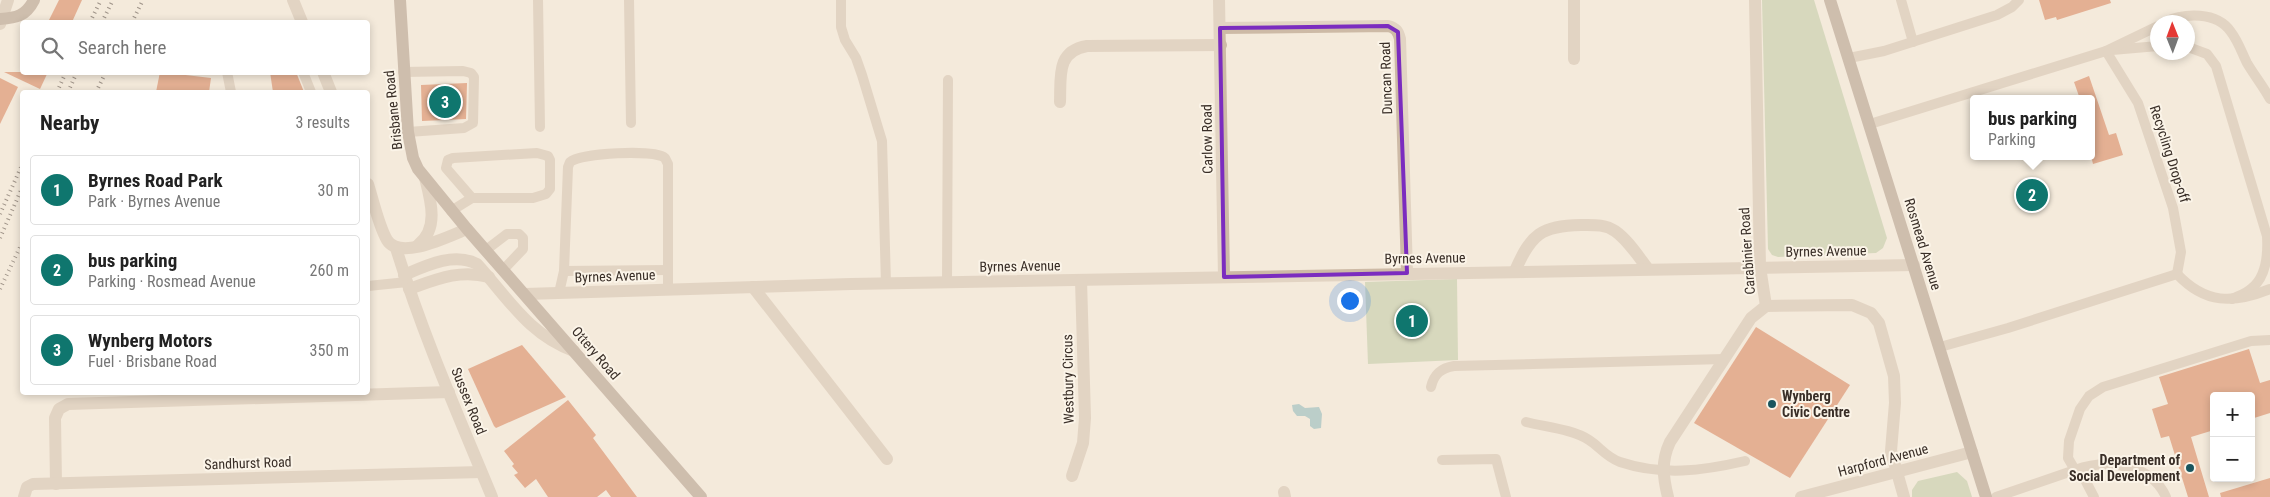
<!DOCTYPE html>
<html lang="en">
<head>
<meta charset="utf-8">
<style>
  body { margin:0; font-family:"Roboto Condensed",sans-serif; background:#f6f6f6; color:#222 }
  .controls { position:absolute; right:15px; bottom:15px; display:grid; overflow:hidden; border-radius:5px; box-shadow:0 2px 8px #0003 }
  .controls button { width:45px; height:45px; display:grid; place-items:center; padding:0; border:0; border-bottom:1px solid #e0e0e0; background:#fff; color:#222; font:25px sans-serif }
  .compass { position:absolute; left:2150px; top:15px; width:45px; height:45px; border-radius:50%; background:#fff; box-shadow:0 2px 8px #0003; rotate:359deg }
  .you { position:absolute; left:1349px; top:300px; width:18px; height:18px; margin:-12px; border:4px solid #fff; border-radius:50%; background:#1a73e8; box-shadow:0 0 0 8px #1a73e833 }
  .badge { display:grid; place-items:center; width:32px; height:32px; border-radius:50%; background:#0f766e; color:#fff; font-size:16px; font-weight:700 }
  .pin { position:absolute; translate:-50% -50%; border:2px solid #fff; box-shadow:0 1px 5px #0006 }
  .popup { position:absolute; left:1970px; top:95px; width:125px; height:65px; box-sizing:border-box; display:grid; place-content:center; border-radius:5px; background:#fff; filter:drop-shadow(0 1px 4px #0005); font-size:16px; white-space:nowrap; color:#767676 }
  .popup b { font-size:19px; color:#222 }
  .popup::after { content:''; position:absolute; left:50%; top:100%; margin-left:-10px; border:10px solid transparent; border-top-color:#fff }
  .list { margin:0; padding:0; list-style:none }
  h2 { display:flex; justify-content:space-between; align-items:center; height:65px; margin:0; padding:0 20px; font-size:21px }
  h2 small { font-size:16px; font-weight:400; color:#767676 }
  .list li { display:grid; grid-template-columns:32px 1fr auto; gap:15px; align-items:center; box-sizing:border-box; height:70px; margin:0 10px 10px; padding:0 10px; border:1px solid #e0e0e0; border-radius:5px }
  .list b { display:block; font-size:19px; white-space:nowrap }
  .list p { margin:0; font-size:16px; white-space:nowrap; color:#767676 }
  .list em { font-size:16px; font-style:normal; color:#767676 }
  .icon { flex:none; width:28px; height:28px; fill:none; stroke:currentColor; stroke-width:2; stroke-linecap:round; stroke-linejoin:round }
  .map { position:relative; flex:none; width:2270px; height:497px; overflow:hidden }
  .search { position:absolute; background:#fff; box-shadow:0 2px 8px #0003; left:20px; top:20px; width:350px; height:55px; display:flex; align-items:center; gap:12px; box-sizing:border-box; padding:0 18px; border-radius:5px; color:#767676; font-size:19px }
  .panel { position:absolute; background:#fff; box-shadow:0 2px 8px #0003; left:20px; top:90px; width:350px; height:305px; border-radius:5px }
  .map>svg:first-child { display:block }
  .green { fill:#b3c49a }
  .water { fill:#77adb4 }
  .building { fill:#d06a3d }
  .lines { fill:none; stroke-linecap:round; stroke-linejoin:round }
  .lane { stroke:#cdbaa6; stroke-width:10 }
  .street { stroke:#cdbaa6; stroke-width:12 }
  .secondary { stroke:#a18977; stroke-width:12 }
  .rail { stroke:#392e27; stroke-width:4; stroke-dasharray:1 4; stroke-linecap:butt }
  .marked { fill:none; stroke:#7b2cbf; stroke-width:4; stroke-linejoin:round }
  .poi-dot { fill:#19555e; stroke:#fbf4e8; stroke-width:2 }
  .labels { text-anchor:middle; stroke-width:4; stroke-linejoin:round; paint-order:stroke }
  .street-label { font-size:14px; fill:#392e27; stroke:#fbf4e8 }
  .poi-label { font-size:14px; font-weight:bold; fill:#392e27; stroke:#fbf4e8; text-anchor:start }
</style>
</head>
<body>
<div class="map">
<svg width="2270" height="497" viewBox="0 0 2270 497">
  <rect width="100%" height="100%" fill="#f4eadb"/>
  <g class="green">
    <path d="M1762,0H1814L1887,238L1883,248L1876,253L1778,257L1772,255L1768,249Z"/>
    <path d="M1457,279L1458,360L1368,364L1365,282Z"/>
    <path d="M1957,472L1967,481L1972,497H1912V490L1918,481Z"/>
  </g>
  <path class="water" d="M1299,404L1305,408L1319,407L1322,414L1321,428L1314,429L1310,426V419L1305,416H1297L1293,411L1292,405Z"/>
  <g class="building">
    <path d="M59,0H82L72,22H48Z"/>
    <path d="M2039,0H2110L2111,3L2057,20L2056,17L2045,20Z"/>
    <path d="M4,72H48L40,89Z"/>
    <path d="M160,72L211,78L209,92H156Z"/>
    <path d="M270,72H296L304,92H273Z"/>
    <path d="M2089,76L2109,135L2116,133L2123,155L2093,164L2091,156V99H2080L2074,82Z"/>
    <path d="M0,78L18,87L0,124Z"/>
    <path d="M467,83L466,119L422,121L421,85Z"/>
    <path d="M1756,327L1850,385L1790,478L1694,423Z"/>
    <path d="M522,345L566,397L496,428L494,426L468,369Z"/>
    <path d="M2249,349L2260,383L2270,380V413L2251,419V396H2214V430L2191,437L2209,497H2188L2169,436L2161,438L2152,409L2168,404L2159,377Z"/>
    <path d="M568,400L596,435L593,438L637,497H611L606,490L597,497H548L536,479L525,488L514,475L518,473L512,466L514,464L504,451Z"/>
    <path d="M2270,478V497H2221L2220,493Z"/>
  </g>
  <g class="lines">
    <g class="lane">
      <path d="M538,0L540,127"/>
      <path d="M629,0L631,123"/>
      <path d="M841,0V27L845,40L856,58L862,75L882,141L886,284"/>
      <path d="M1901,0L1913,42"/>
      <path d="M2164,22C2184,13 2217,11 2231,32C2238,41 2242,53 2247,63C2254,75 2263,86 2270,99"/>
      <path d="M2188,47L2207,54L2216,66L2267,236C2268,253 2267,276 2252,288C2247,293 2238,296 2232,299"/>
      <path d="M2112,50L2158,46"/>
      <path d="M2106,51L2138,103L2173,208L2181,252L2177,274"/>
      <path d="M1849,58L1884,51L1997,15L2012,7L2019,0"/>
      <path d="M227,72L231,92"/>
      <path d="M303,72L311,92"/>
      <path d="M403,72L463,71L471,73L474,77L473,123L464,128L408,132"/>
      <path d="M1870,124L2106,51L2158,26"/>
      <path d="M451,211L472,198H533L546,194L550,189V160L548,156L537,153L453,158L448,160L446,168L472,198"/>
      <path d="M486,250L507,234H519L523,238V249L503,270"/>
      <path d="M564,271L668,270"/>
      <path d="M2177,274C2205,304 2233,304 2270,289"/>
      <path d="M947,282L948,80"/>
      <path d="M368,286L407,282"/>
      <path d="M559,293L564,271L568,167L570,162C581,153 654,149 665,158L668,164V290"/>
      <path d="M1940,347L2008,328L2177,274"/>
      <path d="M1431,387C1434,374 1441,368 1454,366L1724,359"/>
      <path d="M1526,422C1545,427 1572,429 1589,440C1600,447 1606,457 1620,462C1662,476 1702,471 1745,461"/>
      <path d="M1442,460L1496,459L1506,497"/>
      <path d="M1996,497L2075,470L2083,476L2094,497"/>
      <path d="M2166,497C2151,463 2106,459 2075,470L2068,458L2069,441L2080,409L2089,396L2103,387L2251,341L2270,340"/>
    </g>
    <g class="street">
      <path d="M293,0L302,22"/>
      <path d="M1219,0L1224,277"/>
      <path d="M1574,0V59"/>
      <path d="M0,24L8,0"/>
      <path d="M1220,28L1388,26C1396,28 1398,31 1400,39L1407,273"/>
      <path d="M323,72L331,92"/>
      <path d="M1060,102C1061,77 1056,51 1087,46L1221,45"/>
      <path d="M368,184C373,200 379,227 387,240C400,261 449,236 467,229"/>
      <path d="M418,245C439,229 431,201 425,178"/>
      <path d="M396,248C422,333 458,415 492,497"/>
      <path d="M1515,271C1531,234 1541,226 1581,225C1593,225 1605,224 1615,231C1628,240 1638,256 1648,269"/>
      <path d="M404,275C427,265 454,252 477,264C508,298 529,335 574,351"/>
      <path d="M753,287L887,459"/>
      <path d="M409,289C437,279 460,269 489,277"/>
      <path d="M525,294L851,284L1914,265"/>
      <path d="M1766,306L1852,305L1871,313L1879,323L1894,376L1895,403L1891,451L1904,497"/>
      <path d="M1072,476L1083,443L1085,418L1081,280"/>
      <path d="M56,484L55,418L59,409L68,404L449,392"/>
      <path d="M1284,492L1285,497"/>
      <path d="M24,497L27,487L33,484L481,472"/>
      <path d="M1668,497C1663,477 1661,461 1670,442L1751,318L1766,306L1760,267L1755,0"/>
      <path d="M1801,497L1972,452"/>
    </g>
    <g class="secondary">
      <path d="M400,0L408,132L413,158L418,169L467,229L701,497"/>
      <path d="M1830,0L1986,497"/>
      <path d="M0,19C16,18 26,16 34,0"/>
    </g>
    <g class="rail">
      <path d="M90,22L101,0"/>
      <path d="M102,22L113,0"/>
      <path d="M132,22L143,0"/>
      <path d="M57,92L66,72"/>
      <path d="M68,92L77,72"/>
      <path d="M96,92L106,72"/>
      <path d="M0,214L22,165"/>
      <path d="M0,238L22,188"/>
      <path d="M0,289L22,243"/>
    </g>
  </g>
  <path d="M0 0H2270V497H0ZM1388,26L1398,32L1407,273L1224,277L1220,28Z" fill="#f4eadb" fill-opacity=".55" fill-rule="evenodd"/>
  <path class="marked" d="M1388,26L1398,32L1407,273L1224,277L1220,28Z"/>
  <g class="poi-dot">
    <circle cx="1772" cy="404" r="5"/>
    <circle cx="2190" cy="468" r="5"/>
  </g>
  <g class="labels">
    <g class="street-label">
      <text transform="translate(1386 78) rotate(-92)" y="5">Duncan Road</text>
      <text transform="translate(393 110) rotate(-96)" y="5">Brisbane Road</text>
      <text transform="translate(1207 139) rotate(-91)" y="5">Carlow Road</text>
      <text transform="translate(2170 154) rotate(72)" y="5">Recycling Drop-off</text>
      <text transform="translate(1923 244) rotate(73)" y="5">Rosmead Avenue</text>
      <text transform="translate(1747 251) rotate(-94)" y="5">Carabinier Road</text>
      <text transform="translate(1826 251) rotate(-1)" y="5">Byrnes Avenue</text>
      <text transform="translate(1425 258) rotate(-1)" y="5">Byrnes Avenue</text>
      <text transform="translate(1020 266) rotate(-1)" y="5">Byrnes Avenue</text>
      <text transform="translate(615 276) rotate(-2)" y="5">Byrnes Avenue</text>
      <text transform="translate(596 353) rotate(49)" y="5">Ottery Road</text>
      <text transform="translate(1068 379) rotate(-91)" y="5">Westbury Circus</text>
      <text transform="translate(469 401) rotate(68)" y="5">Sussex Road</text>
      <text transform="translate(1883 460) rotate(-15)" y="5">Harpford Avenue</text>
      <text transform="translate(248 463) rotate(-2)" y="5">Sandhurst Road</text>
    </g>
    <g class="poi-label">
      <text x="1782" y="401">Wynberg<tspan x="1782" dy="16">Civic Centre</tspan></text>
      <text x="2180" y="465" text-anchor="end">Department of<tspan x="2180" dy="16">Social Development</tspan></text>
    </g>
  </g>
</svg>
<div class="controls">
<button>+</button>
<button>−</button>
</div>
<svg class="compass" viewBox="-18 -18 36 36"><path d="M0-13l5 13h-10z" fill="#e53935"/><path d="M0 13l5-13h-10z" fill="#767676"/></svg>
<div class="you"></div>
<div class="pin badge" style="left:1412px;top:321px">1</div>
<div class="pin badge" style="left:2032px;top:195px">2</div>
<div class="popup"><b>bus parking</b>Parking</div>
<div class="pin badge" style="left:445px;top:102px">3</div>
<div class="search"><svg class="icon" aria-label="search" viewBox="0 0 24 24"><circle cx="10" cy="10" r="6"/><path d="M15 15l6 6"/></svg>Search here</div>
<section class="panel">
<h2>Nearby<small>3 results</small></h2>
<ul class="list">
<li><span class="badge">1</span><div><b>Byrnes Road Park</b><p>Park · Byrnes Avenue</p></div><em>30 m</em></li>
<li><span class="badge">2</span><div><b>bus parking</b><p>Parking · Rosmead Avenue</p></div><em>260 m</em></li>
<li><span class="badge">3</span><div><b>Wynberg Motors</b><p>Fuel · Brisbane Road</p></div><em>350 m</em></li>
</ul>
</section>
</div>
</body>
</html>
